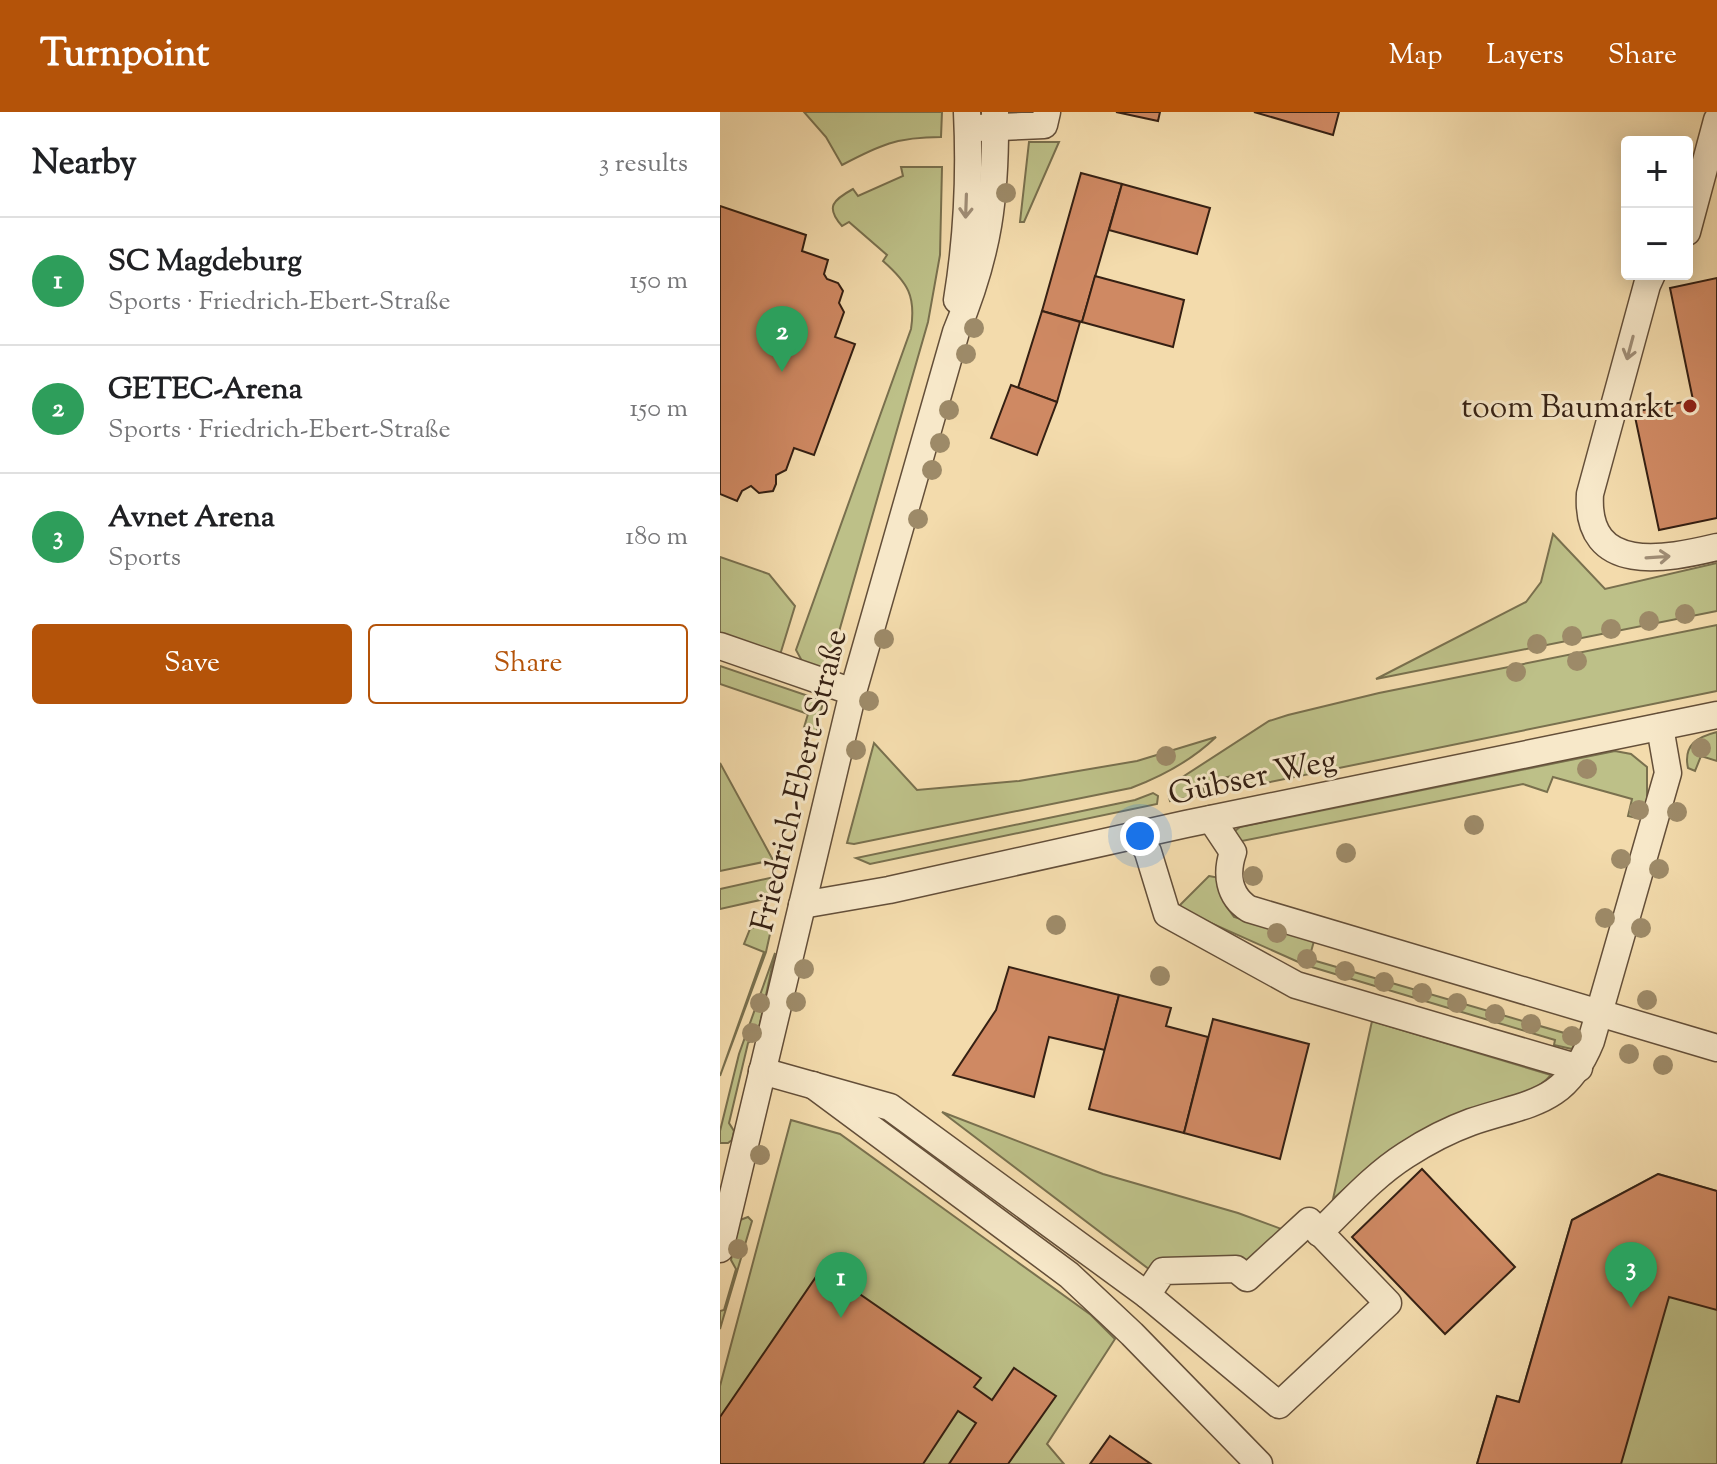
<!DOCTYPE html>
<html lang="en">
<head>
<meta charset="utf-8">
<style>
  body { margin:0; font-family:"Sorts Mill Goudy",serif; background:#f2f2f2; color:#202124 }
  .controls { position:absolute; right:24px; top:24px; display:grid; overflow:hidden; border-radius:8px; box-shadow:0 4px 20px #0003 }
  .controls button { width:72px; height:72px; display:grid; place-items:center; padding:0; border:0; border-bottom:2px solid #e0e0e0; background:#fff; color:#202124; font:40px sans-serif }
  .you { position:absolute; left:420px; top:724px; width:28px; height:28px; margin:-20px; border:6px solid #fff; border-radius:50%; background:#1a73e8; box-shadow:0 0 0 12px #1a73e833 }
  .badge { display:grid; place-items:center; width:52px; height:52px; border-radius:50%; background:#b45309; color:#fff; font-size:26px; font-weight:700 }
  .pin { position:absolute; translate:-50% -66px; filter:drop-shadow(0 2px 4px #0008) }
  .pin::after { content:''; position:absolute; top:42px; width:28px; height:24px; background:inherit; clip-path:polygon(0 0,100% 0,50% 100%) }
  .list { margin:0; padding:0; list-style:none }
  h2 { display:flex; justify-content:space-between; align-items:center; height:104px; margin:0; padding:0 32px; font-size:34px }
  h2 small { font-size:26px; font-weight:400; color:#757577 }
  .list li { display:grid; grid-template-columns:52px 1fr auto; gap:24px; align-items:center; box-sizing:border-box; height:128px; padding:0 32px; border-top:2px solid #e0e0e0 }
  .list b { display:block; font-size:30px; white-space:nowrap }
  .list p { margin:0; font-size:26px; white-space:nowrap; color:#757577 }
  .list em { font-size:26px; font-style:normal; color:#757577 }
  .actions { display:flex; gap:16px; padding:24px 32px }
  .actions a { flex:1; padding:18px 0; border:2px solid #b45309; border-radius:8px; text-align:center; font-size:28px; color:#b45309 }
  .actions .main { background:#b45309; color:#fff }
  .map { position:relative; flex:none; width:997px; height:1352px; overflow:hidden }
  header { display:flex; align-items:center; gap:48px; box-sizing:border-box; height:112px; padding:0 40px; background:#b45309; color:#fff }
  header strong { font-size:38px }
  nav { display:flex; gap:44px; margin-inline-start:auto; font-size:28px }
  main { display:flex }
  aside { flex:1; background:#fff }
  .map>svg:first-child { display:block }
  .green { fill:#bdc088; stroke:#79704e; stroke-width:2 }
  .building { fill:#cf8963; stroke:#352013; stroke-width:2 }
  .lines { fill:none; stroke-linecap:round; stroke-linejoin:round }
  .minor-casing { stroke:#644f39; stroke-width:29 }
  .minor { stroke:#f7e8c9; stroke-width:26 }
  .tree { fill:#9d8a68 }
  .oneway { stroke:#a08e77 }
  .poi-dot { fill:#8f2418; stroke:#f7e8c9; stroke-width:3 }
  .labels { text-anchor:middle; stroke-width:6; stroke-linejoin:round; paint-order:stroke }
  .poi-label { font-size:32px; fill:#352013; stroke:#f7e8c9; text-anchor:end }
  .street-label { font-size:32px; fill:#352013; stroke:#f7e8c9 }
</style>
</head>
<body>
<header>
<strong>Turnpoint</strong>
<nav><a>Map</a><a>Layers</a><a>Share</a></nav>
</header>
<main>
<aside>
<h2>Nearby<small>3 results</small></h2>
<ul class="list">
<li><span class="badge" style="background:#2e9e5b">1</span><div><b>SC Magdeburg</b><p>Sports · Friedrich-Ebert-Straße</p></div><em>150 m</em></li>
<li><span class="badge" style="background:#2e9e5b">2</span><div><b>GETEC-Arena</b><p>Sports · Friedrich-Ebert-Straße</p></div><em>150 m</em></li>
<li><span class="badge" style="background:#2e9e5b">3</span><div><b>Avnet Arena</b><p>Sports</p></div><em>180 m</em></li>
</ul>
<div class="actions"><a class="main">Save</a><a>Share</a></div>
</aside>
<div class="map">
<svg width="997" height="1352" viewBox="0 0 997 1352">
  <rect width="100%" height="100%" fill="#f3dbac"/>
  <filter id="stains"><feTurbulence type="fractalNoise" baseFrequency=".0025" numOctaves="4"/><feColorMatrix values="0 0 0 0 .2 0 0 0 0 .09 0 0 0 0 .02 0 0 0 .5 -.17"/></filter>
  <radialGradient id="worn" r=".72"><stop offset=".6" stop-color="#630" stop-opacity="0"/><stop offset="1" stop-color="#630" stop-opacity=".3"/></radialGradient>
  <g class="green">
    <path d="M84,0H222L221,25C177,25 160,33 122,53L106,25Z"/>
    <path d="M309,30H339L304,110H300Z"/>
    <path d="M181,55H222L220,143L208,210L108,558L82,549L76,538L191,217C196,184 188,171 163,149L167,143L129,110L122,114C105,95 113,88 133,77L138,84L183,64Z"/>
    <path d="M833,422L885,477L997,451V499L656,567L806,490L821,470Z"/>
    <path d="M0,445L49,462L75,494L60,543L0,523Z"/>
    <path d="M997,513V579L516,677L512,664L481,671L485,683L450,689L448,681L461,666L549,609L568,603L659,581Z"/>
    <path d="M0,554L103,589L96,624L83,619L88,602L0,572Z"/>
    <path d="M997,620V649L981,644L975,659L968,656C963,633 977,625 997,620Z"/>
    <path d="M496,625C471,649 443,664 411,676L134,732L127,731L154,631L197,678L299,669L417,649Z"/>
    <path d="M895,639L911,642L927,655V691L923,704L917,706L908,704L912,687L833,665L827,680L803,672L522,729L515,723V719L520,715Z"/>
    <path d="M0,651L53,748L0,759Z"/>
    <path d="M433,681L438,684L437,692L150,752L136,746L415,688Z"/>
    <path d="M63,763L58,784L0,797V777Z"/>
    <path d="M489,764L500,766L507,795L514,805L594,829L589,847L858,925L852,937L834,933L835,928L585,853L473,803L467,811L460,793Z"/>
    <path d="M38,813H52L46,840L0,964L44,840L24,832L30,817Z"/>
    <path d="M55,841L37,925L28,931L9,1011L14,1019L12,1028L8,1031H0V1019L19,942Z"/>
    <path d="M652,909L831,963C812,986 772,987 747,999C698,1021 652,1051 613,1087Z"/>
    <path d="M222,1000L383,1062L518,1101L575,1122L527,1166L438,1164Z"/>
    <path d="M71,1008L120,1022L371,1203L395,1227L327,1332L344,1352H0V1274Z"/>
    <path d="M938,1062L997,1079V1352H757L777,1284L799,1290L852,1108Z"/>
    <path d="M28,1105L32,1109L0,1217V1199L4,1198L16,1157L11,1148L20,1108Z"/>
  </g>
  <g class="building">
    <path d="M396,0H440L438,9Z"/>
    <path d="M534,0H619L613,23Z"/>
    <path d="M361,61L402,72L362,210L322,199Z"/>
    <path d="M402,72L490,96L477,142L389,118Z"/>
    <path d="M0,94L86,123L82,139L108,148L104,162L107,167L118,171L123,179L119,191L124,200L115,225L135,232L94,343L74,336L66,358L56,363V372L53,379L39,381L31,374L22,379L17,389L0,382Z"/>
    <path d="M375,164L464,188L453,235L362,210Z"/>
    <path d="M997,166V406L939,418L914,300L973,288L950,176Z"/>
    <path d="M322,199L360,210L337,290L298,276Z"/>
    <path d="M291,273L337,290L317,343L271,326Z"/>
    <path d="M289,855L399,883L385,938L329,925L314,985L233,963L276,898Z"/>
    <path d="M399,883L451,896L446,914L488,925L464,1021L369,997Z"/>
    <path d="M493,907L589,932L560,1047L464,1021Z"/>
    <path d="M702,1057L795,1155L725,1222L632,1125Z"/>
    <path d="M938,1062L997,1079V1198L949,1185L901,1352H757L777,1284L799,1290L852,1108Z"/>
    <path d="M102,1156L261,1266L254,1275L272,1288L294,1256L336,1284L288,1352H229L256,1311L238,1299L203,1352H0V1305Z"/>
    <path d="M390,1324L431,1352H370Z"/>
  </g>
  <g class="lines">
    <defs>
      <g id="minor">
        <path d="M257,16L324,13L327,0"/>
        <path d="M967,120L997,8"/>
        <path d="M932,162L927,173L870,382C865,464 947,447 997,435"/>
        <path d="M237,188C247,127 250,62 247,0"/>
        <path d="M0,534L133,580"/>
        <path d="M491,707L513,740C506,761 508,784 529,797L997,936"/>
        <path d="M419,723L428,740L447,802L576,873L859,956"/>
        <path d="M82,793L169,778L466,712L997,603"/>
        <path d="M42,959L170,995L427,1183"/>
        <path d="M93,973L349,1163L412,1222L539,1352"/>
        <path d="M589,1109L668,1191L559,1293L427,1183L443,1159L516,1157L527,1166Z"/>
        <path d="M599,1121C627,1094 653,1064 686,1043C706,1030 729,1018 751,1010C810,990 845,993 871,929L948,661L940,615"/>
        <path d="M0,1137L133,580L236,220C269,141 276,85 275,0"/>
      </g>
    </defs>
    <use href="#minor" class="minor-casing"/>
    <use href="#minor" class="minor"/>
  </g>
  <g class="tree">
    <circle cx="286" cy="81" r="10"/>
    <circle cx="254" cy="216" r="10"/>
    <circle cx="246" cy="242" r="10"/>
    <circle cx="229" cy="298" r="10"/>
    <circle cx="220" cy="331" r="10"/>
    <circle cx="212" cy="358" r="10"/>
    <circle cx="198" cy="407" r="10"/>
    <circle cx="965" cy="502" r="10"/>
    <circle cx="929" cy="509" r="10"/>
    <circle cx="891" cy="517" r="10"/>
    <circle cx="852" cy="524" r="10"/>
    <circle cx="164" cy="527" r="10"/>
    <circle cx="817" cy="532" r="10"/>
    <circle cx="857" cy="549" r="10"/>
    <circle cx="796" cy="560" r="10"/>
    <circle cx="149" cy="589" r="10"/>
    <circle cx="981" cy="636" r="10"/>
    <circle cx="136" cy="638" r="10"/>
    <circle cx="446" cy="644" r="10"/>
    <circle cx="867" cy="657" r="10"/>
    <circle cx="919" cy="698" r="10"/>
    <circle cx="957" cy="700" r="10"/>
    <circle cx="754" cy="713" r="10"/>
    <circle cx="626" cy="741" r="10"/>
    <circle cx="901" cy="747" r="10"/>
    <circle cx="939" cy="757" r="10"/>
    <circle cx="533" cy="764" r="10"/>
    <circle cx="885" cy="806" r="10"/>
    <circle cx="336" cy="813" r="10"/>
    <circle cx="921" cy="816" r="10"/>
    <circle cx="557" cy="821" r="10"/>
    <circle cx="587" cy="847" r="10"/>
    <circle cx="84" cy="857" r="10"/>
    <circle cx="625" cy="859" r="10"/>
    <circle cx="440" cy="864" r="10"/>
    <circle cx="664" cy="870" r="10"/>
    <circle cx="702" cy="881" r="10"/>
    <circle cx="927" cy="888" r="10"/>
    <circle cx="76" cy="890" r="10"/>
    <circle cx="40" cy="891" r="10"/>
    <circle cx="737" cy="891" r="10"/>
    <circle cx="775" cy="902" r="10"/>
    <circle cx="811" cy="912" r="10"/>
    <circle cx="32" cy="921" r="10"/>
    <circle cx="852" cy="924" r="10"/>
    <circle cx="909" cy="942" r="10"/>
    <circle cx="943" cy="953" r="10"/>
    <circle cx="40" cy="1043" r="10"/>
    <circle cx="18" cy="1137" r="10"/>
  </g>
  <defs><path id="oneway-shaft" d="M-6 0H5M1.5-3L5.5 0L1.5 3" fill="none" stroke-width="1.6" stroke-linecap="round" stroke-linejoin="round" transform="scale(2)"/></defs>
  <g class="oneway">
    <use href="#oneway-shaft" transform="translate(246 94) rotate(92)"/>
    <use href="#oneway-shaft" transform="translate(910 236) rotate(105)"/>
    <use href="#oneway-shaft" transform="translate(938 445) rotate(-4)"/>
  </g>
  <circle class="poi-dot" cx="970" cy="294" r="8"/>
  <g class="labels">
    <g class="poi-label">
      <text x="954" y="305">toom Baumarkt</text>
    </g>
    <g class="street-label">
      <text transform="translate(532 664) rotate(-12)" y="11">Gübser Weg</text>
      <text transform="translate(78 668) rotate(-76)" y="11">Friedrich-Ebert-Straße</text>
    </g>
  </g>
  <rect width="100%" height="100%" filter="url(#stains)"/>
  <rect width="100%" height="100%" fill="url(#worn)"/>
</svg>
<div class="controls">
<button>+</button>
<button>−</button>
</div>
<div class="you"></div>
<div class="pin badge" style="left:121px;top:1206px;background:#2e9e5b">1</div>
<div class="pin badge" style="left:62px;top:260px;background:#2e9e5b">2</div>
<div class="pin badge" style="left:911px;top:1196px;background:#2e9e5b">3</div>
</div>
</main>
</body>
</html>
